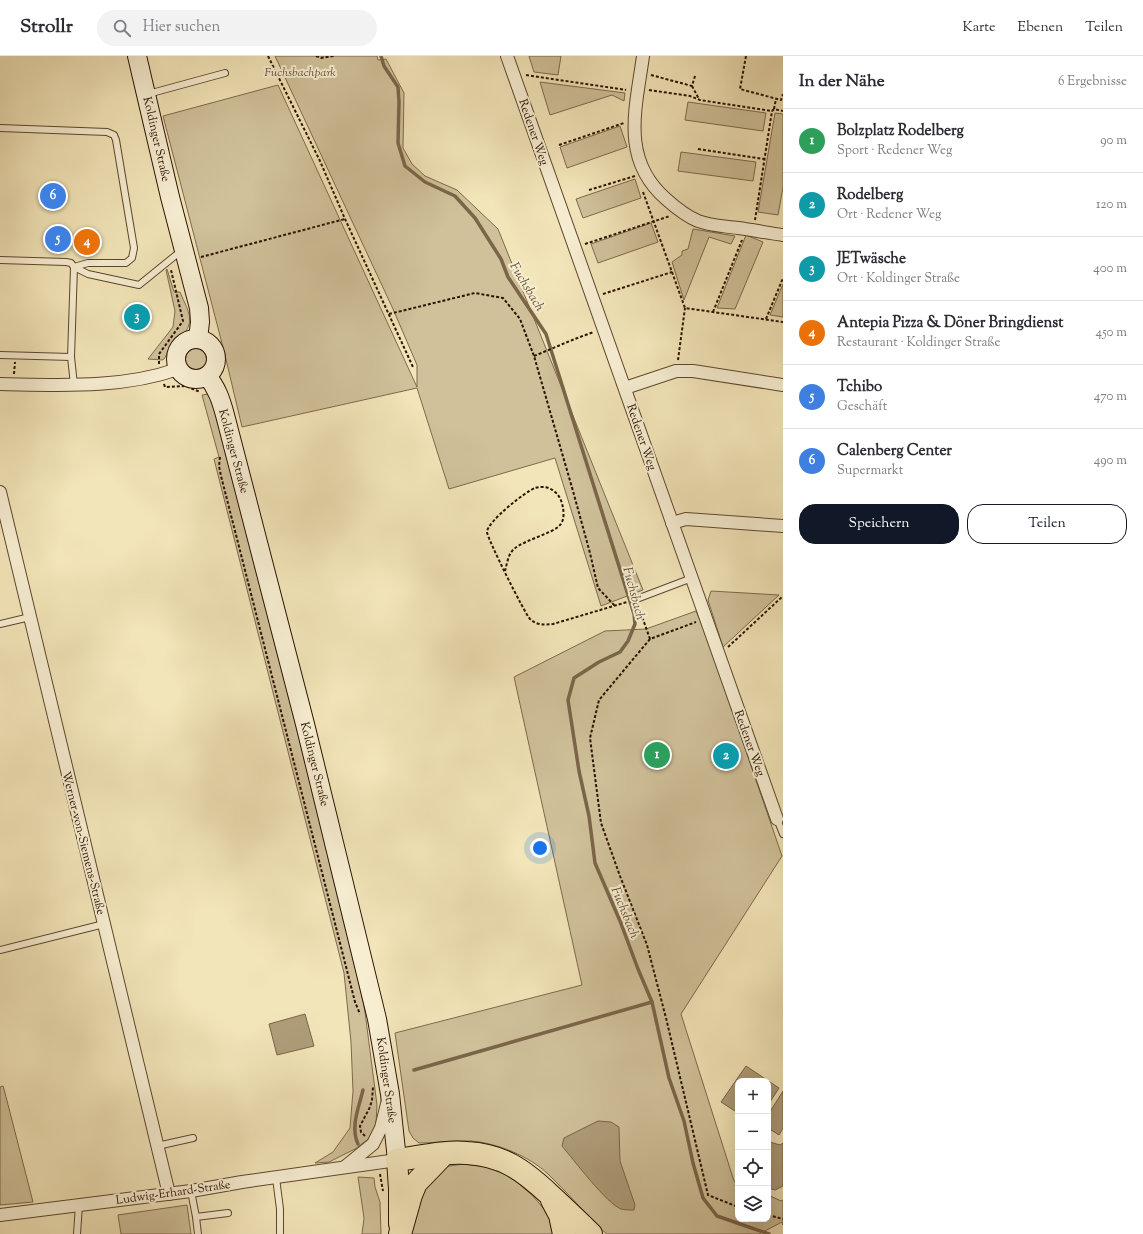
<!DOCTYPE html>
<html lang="de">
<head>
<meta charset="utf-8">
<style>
  body { margin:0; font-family:"Sorts Mill Goudy",serif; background:#f2f2f3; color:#2b2b33 }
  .controls { position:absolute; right:12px; bottom:12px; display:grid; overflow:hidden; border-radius:8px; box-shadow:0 4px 16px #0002 }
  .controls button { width:36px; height:36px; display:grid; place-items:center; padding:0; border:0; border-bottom:1px solid #e1e1e2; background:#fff; color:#2b2b33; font:20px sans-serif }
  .you { position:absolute; left:540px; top:792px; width:14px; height:14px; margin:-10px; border:3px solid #fff; border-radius:50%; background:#1a73e8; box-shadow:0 0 0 6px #1a73e833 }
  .badge { display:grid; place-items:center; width:26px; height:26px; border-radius:50%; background:#111827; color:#fff; font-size:13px; font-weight:700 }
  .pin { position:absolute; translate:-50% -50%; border:2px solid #fff; box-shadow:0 1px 4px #0006 }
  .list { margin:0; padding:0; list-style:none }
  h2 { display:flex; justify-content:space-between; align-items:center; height:52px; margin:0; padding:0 16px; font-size:17px }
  h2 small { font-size:13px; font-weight:400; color:#7c7c81 }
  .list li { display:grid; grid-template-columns:26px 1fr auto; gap:12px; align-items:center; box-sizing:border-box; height:64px; padding:0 16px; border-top:1px solid #e1e1e2 }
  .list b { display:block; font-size:15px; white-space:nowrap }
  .list p { margin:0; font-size:13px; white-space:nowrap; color:#7c7c81 }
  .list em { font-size:13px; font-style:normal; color:#7c7c81 }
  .actions { display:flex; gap:8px; padding:12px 16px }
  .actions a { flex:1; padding:9px 0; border:1px solid #111827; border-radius:16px; text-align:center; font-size:14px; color:#111827 }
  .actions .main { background:#111827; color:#fff }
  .icon { flex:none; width:22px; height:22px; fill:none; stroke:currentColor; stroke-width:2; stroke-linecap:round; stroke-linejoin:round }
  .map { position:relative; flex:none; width:783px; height:1178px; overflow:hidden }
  header { display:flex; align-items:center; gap:24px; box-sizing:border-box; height:56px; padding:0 20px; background:#fff; border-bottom:1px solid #e1e1e2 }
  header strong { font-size:19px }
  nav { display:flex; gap:22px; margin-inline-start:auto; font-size:14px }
  .search { width:280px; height:36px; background:#f2f2f3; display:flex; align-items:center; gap:10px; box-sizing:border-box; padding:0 14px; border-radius:22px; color:#7c7c81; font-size:15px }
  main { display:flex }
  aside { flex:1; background:#fff }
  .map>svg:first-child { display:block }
  .green { fill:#d0c19a; stroke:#7e694d }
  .water { fill:#af9d7a; stroke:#7b6549 }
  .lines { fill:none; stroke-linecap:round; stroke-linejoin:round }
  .stream { stroke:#7b6549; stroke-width:3.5 }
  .lane-casing { stroke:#5e462e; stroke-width:8 }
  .street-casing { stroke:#5e462e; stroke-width:14 }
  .secondary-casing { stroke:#2c1100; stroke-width:20 }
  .primary-casing { stroke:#2c1100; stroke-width:22 }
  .highway-casing { stroke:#2c1100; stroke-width:24 }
  .path { stroke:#2c1100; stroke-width:2; stroke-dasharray:3 2; stroke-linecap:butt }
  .lane { stroke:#f7eed2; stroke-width:6 }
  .street { stroke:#f7eed2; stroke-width:12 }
  .secondary { stroke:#f7eed2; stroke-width:18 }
  .primary { stroke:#f2e5b9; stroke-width:20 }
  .highway { stroke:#f2e5b9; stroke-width:22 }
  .labels { text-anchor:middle; stroke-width:4; stroke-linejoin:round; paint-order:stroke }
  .park-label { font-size:12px; font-style:italic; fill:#654f36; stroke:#f7eed2 }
  .street-label { font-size:12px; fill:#2c1100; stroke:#f7eed2 }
  .water-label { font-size:13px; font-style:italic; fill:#675037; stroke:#f7eed2 }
</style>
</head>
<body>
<header>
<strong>Strollr</strong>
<div class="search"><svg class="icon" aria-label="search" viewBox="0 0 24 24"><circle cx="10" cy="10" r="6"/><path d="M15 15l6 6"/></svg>Hier suchen</div>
<nav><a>Karte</a><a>Ebenen</a><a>Teilen</a></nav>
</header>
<main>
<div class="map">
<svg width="783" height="1178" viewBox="0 0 783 1178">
  <rect width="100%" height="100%" fill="#f2e5b9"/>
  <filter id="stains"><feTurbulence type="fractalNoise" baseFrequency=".005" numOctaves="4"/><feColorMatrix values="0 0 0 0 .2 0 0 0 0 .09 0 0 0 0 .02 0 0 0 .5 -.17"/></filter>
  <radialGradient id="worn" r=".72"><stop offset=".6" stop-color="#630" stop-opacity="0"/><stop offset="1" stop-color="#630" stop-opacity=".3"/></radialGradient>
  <g class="green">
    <path d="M275,0H377L378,4L386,3L404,37L403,92L412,108L425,120L457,134L498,173L643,534L601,550L555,402L449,433L417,332L242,371L224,295L163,60L278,29L417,331V309L393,253Z"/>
    <path d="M529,0H561L558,19L534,16Z"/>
    <path d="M540,26L625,37L624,45L612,39L550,59Z"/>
    <path d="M688,46L766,57L763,75L685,64Z"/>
    <path d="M775,57L783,58V131L778,159L758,156Z"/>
    <path d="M620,70L627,91L567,112L560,91Z"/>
    <path d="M681,96L756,106L753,125L678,115Z"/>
    <path d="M635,123L641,142L583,162L576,143Z"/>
    <path d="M651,167L658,186L598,207L591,188Z"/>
    <path d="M693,173L735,180L731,188L709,181L684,244L672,206L682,199V195L688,193Z"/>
    <path d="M746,179L763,186L735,253L717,252Z"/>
    <path d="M167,213L174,236H180C185,249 195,262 186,275C183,280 177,282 174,286C170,291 168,297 164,303L162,304L148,303L173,271L175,255L166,214Z"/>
    <path d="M783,228V261L770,259Z"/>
    <circle cx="196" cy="303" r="12"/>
    <path d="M208,338L213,348L289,641L356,909L365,956L377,1049L376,1068L371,1081L355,1093L329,1106L315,1107L333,1096L350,1072L353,1035L351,986L344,917L214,403L219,401L202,339Z"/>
    <path d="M711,535L779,539L723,591L708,544Z"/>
    <path d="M696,555L716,601L725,634L782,800L681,958L734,1125L738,1127V1163H768V1139L781,1145L783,1144V1169L782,1166L759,1178H607L601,1173C583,1155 566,1135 548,1118C529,1100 497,1087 471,1085C454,1084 437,1087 419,1087L413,1082L409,1075L395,977L582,929L514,621L605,575L646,573Z"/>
    <path d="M3,1030L5,1037L33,1146L0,1149V1031Z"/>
    <path d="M463,1108L487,1111L511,1121L533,1140L549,1159L555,1178H411L416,1142L443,1111Z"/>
    <path d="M358,1121L374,1122L375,1131L380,1146L381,1178H362L364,1162Z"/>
    <path d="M187,1149L191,1178H121L118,1159Z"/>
  </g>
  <g class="water">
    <path d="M305,958L314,990L277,999L269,968Z"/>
    <path d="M746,1010L779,1032L768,1049V1025H738V1057L721,1046Z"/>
    <path d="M783,1035V1072L779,1079L768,1072V1059Z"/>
    <path d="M598,1065L611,1066L619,1071L620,1105L635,1149L634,1154C630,1154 625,1154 621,1153C607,1148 573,1103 562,1090L564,1082Z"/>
    <path d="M770,1086L780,1089L783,1087V1130L775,1134L768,1132V1087Z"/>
  </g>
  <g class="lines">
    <g class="stream">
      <path d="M381,0L384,10L398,31L399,46L398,87L405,110L425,126L455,140L475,162L501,203L508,221L546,278L634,558L635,568L628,585L620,596L599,606L574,622L568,644L579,715L589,760L595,807L620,865L638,913L652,946L669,1022L684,1065L693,1107L703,1142L717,1160L769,1178"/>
      <path d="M414,1014L652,946"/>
      <path d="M358,1088C350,1071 359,1051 363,1034"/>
    </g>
    <defs>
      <g id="lane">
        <path d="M148,38L225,17"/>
        <path d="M0,72L107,76L114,79L116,84L134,192L132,202L126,207H88L74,211"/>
        <path d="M0,204L66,206L71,207L74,211L71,301L74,329"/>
        <path d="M74,211L88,218L139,229L181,195"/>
        <path d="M0,299L71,301"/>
        <path d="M634,544L692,522"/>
        <path d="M0,568L30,561"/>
        <path d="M777,763L783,778"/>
        <path d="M0,894L104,868"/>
        <path d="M157,1090L193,1082"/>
        <path d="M276,1122L280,1153V1178"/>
        <path d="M191,1135L196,1161L228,1157"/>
        <path d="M196,1161L198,1178"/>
        <path d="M77,1178L79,1149"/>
      </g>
      <g id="street">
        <path d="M507,0L777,763"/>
        <path d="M643,0C636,52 620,103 666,143C676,152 686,160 698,165C711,170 724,170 738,172C753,174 768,177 783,179"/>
        <path d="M0,328C59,329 121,333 178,313"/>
        <path d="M625,332L676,315H693L783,329"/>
        <path d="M0,436L169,1138"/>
        <path d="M672,467L686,463L783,470"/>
        <path d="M346,1110L373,1088L381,1072L387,1048"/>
        <path d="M0,1159L191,1135L242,1126L397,1104"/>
      </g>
      <g id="secondary">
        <path d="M137,0L170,141L199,252L200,266L198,283"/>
        <circle cx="196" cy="303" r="20"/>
        <path d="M207,320C217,332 221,344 225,359L305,668L377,963L390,1038L397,1104"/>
      </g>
      <path id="primary" d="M397,1104L399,1133V1168"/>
      <g id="highway">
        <path d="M397,1104C420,1101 444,1095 467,1097C503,1099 523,1114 549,1138C563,1151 577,1164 591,1178"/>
        <path d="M552,1144L560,1159L564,1178"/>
        <path d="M400,1178L411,1139L416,1127L444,1098"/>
      </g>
    </defs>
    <use href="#lane" class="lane-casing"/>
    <use href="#street" class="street-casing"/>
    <use href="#secondary" class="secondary-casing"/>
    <use href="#primary" class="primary-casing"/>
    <use href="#highway" class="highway-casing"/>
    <g class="path">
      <path d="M268,0L320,105L345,163L413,311"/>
      <path d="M316,0L321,2L334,0"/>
      <path d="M746,0L740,33L781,44L783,38"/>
      <path d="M526,19L626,34"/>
      <path d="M651,19L692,30L695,20"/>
      <path d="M692,30L699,43"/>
      <path d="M649,34L690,40L700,44L772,55L774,53L783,55"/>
      <path d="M774,53L776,43"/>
      <path d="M559,89L624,67"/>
      <path d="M698,93L764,103"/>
      <path d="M589,134L635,120"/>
      <path d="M643,136L685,252L783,266"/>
      <path d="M755,164L772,55"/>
      <path d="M585,188L670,160"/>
      <path d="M201,201L345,163"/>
      <path d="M603,238L672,216"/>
      <path d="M713,256L742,184"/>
      <path d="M389,258L475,237L503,242L520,263L534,300L573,435L590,497L598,532L615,550"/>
      <path d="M766,263L783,222"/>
      <path d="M534,300C554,292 573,283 594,276"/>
      <path d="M678,304L685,252"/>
      <path d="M159,308V298L183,265L171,214"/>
      <path d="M14,318L15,306"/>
      <path d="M164,328L165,331L186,330L200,336"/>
      <path d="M220,401L219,410L221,420L355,946L360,958"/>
      <path d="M505,515C507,508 508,498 514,493C524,484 554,477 560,469C564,465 564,457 563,452C562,446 560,440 555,436C550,431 542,430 535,432C526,435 487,466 487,476C487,482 525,558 530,563C536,569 544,569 553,568L627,546"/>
      <path d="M639,552L650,583L696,566"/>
      <path d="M650,583L599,644L590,682L601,767L620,820L647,889L666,962L708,1139L738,1151"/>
      <path d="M728,591L783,540"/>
      <path d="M365,1080L361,1076L360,1070L370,1051L372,1044L373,1031"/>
      <path d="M380,1118L383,1135"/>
      <path d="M768,1159L783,1163"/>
    </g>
    <use href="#lane" class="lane"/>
    <use href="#street" class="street"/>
    <use href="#secondary" class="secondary"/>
    <use href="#primary" class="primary"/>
    <use href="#highway" class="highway"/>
  </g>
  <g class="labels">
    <g class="park-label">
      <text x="300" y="20">Fuchsbachpark</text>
    </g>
    <g class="street-label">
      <text transform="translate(534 76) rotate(71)" y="4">Redener Weg</text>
      <text transform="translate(157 83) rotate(77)" y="4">Koldinger Straße</text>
      <text transform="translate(642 381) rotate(71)" y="4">Redener Weg</text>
      <text transform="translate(234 395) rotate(75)" y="4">Koldinger Straße</text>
      <text transform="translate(750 687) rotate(70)" y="4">Redener Weg</text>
      <text transform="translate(315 708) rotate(76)" y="4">Koldinger Straße</text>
      <text transform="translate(84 787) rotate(76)" y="4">Werner-von-Siemens-Straße</text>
      <text transform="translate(387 1024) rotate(82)" y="4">Koldinger Straße</text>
      <text transform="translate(173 1136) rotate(-8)" y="4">Ludwig-Erhard-Straße</text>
    </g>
    <g class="water-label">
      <text transform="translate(528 230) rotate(59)" y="5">Fuchsbach</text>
      <text transform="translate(635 537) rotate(75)" y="5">Fuchsbach</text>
      <text transform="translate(626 856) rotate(68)" y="5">Fuchsbach</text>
    </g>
  </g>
  <rect width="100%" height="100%" filter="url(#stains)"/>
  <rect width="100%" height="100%" fill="url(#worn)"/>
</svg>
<div class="controls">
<button>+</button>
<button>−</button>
<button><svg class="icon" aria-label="locate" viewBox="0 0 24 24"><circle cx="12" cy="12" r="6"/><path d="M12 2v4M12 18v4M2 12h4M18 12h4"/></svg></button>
<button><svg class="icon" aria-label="layers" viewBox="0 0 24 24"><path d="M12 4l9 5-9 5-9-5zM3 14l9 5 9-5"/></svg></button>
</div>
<div class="you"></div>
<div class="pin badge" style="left:657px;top:699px;background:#2e9e5b">1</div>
<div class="pin badge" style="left:726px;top:700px;background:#0f9aa8">2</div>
<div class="pin badge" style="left:137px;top:261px;background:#0f9aa8">3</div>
<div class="pin badge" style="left:87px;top:186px;background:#e8710a">4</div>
<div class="pin badge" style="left:58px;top:183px;background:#3f7fe0">5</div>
<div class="pin badge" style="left:53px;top:140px;background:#3f7fe0">6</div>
</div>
<aside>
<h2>In der Nähe<small>6 Ergebnisse</small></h2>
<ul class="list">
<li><span class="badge" style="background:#2e9e5b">1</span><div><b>Bolzplatz Rodelberg</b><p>Sport · Redener Weg</p></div><em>90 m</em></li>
<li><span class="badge" style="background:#0f9aa8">2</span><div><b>Rodelberg</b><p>Ort · Redener Weg</p></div><em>120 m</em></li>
<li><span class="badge" style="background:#0f9aa8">3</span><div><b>JETwäsche</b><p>Ort · Koldinger Straße</p></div><em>400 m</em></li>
<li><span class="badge" style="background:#e8710a">4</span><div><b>Antepia Pizza &amp; Döner Bringdienst</b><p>Restaurant · Koldinger Straße</p></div><em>450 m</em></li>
<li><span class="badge" style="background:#3f7fe0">5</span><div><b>Tchibo</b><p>Geschäft</p></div><em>470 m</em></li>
<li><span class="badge" style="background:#3f7fe0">6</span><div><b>Calenberg Center</b><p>Supermarkt</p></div><em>490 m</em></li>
</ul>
<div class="actions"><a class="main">Speichern</a><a>Teilen</a></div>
</aside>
</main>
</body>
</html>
